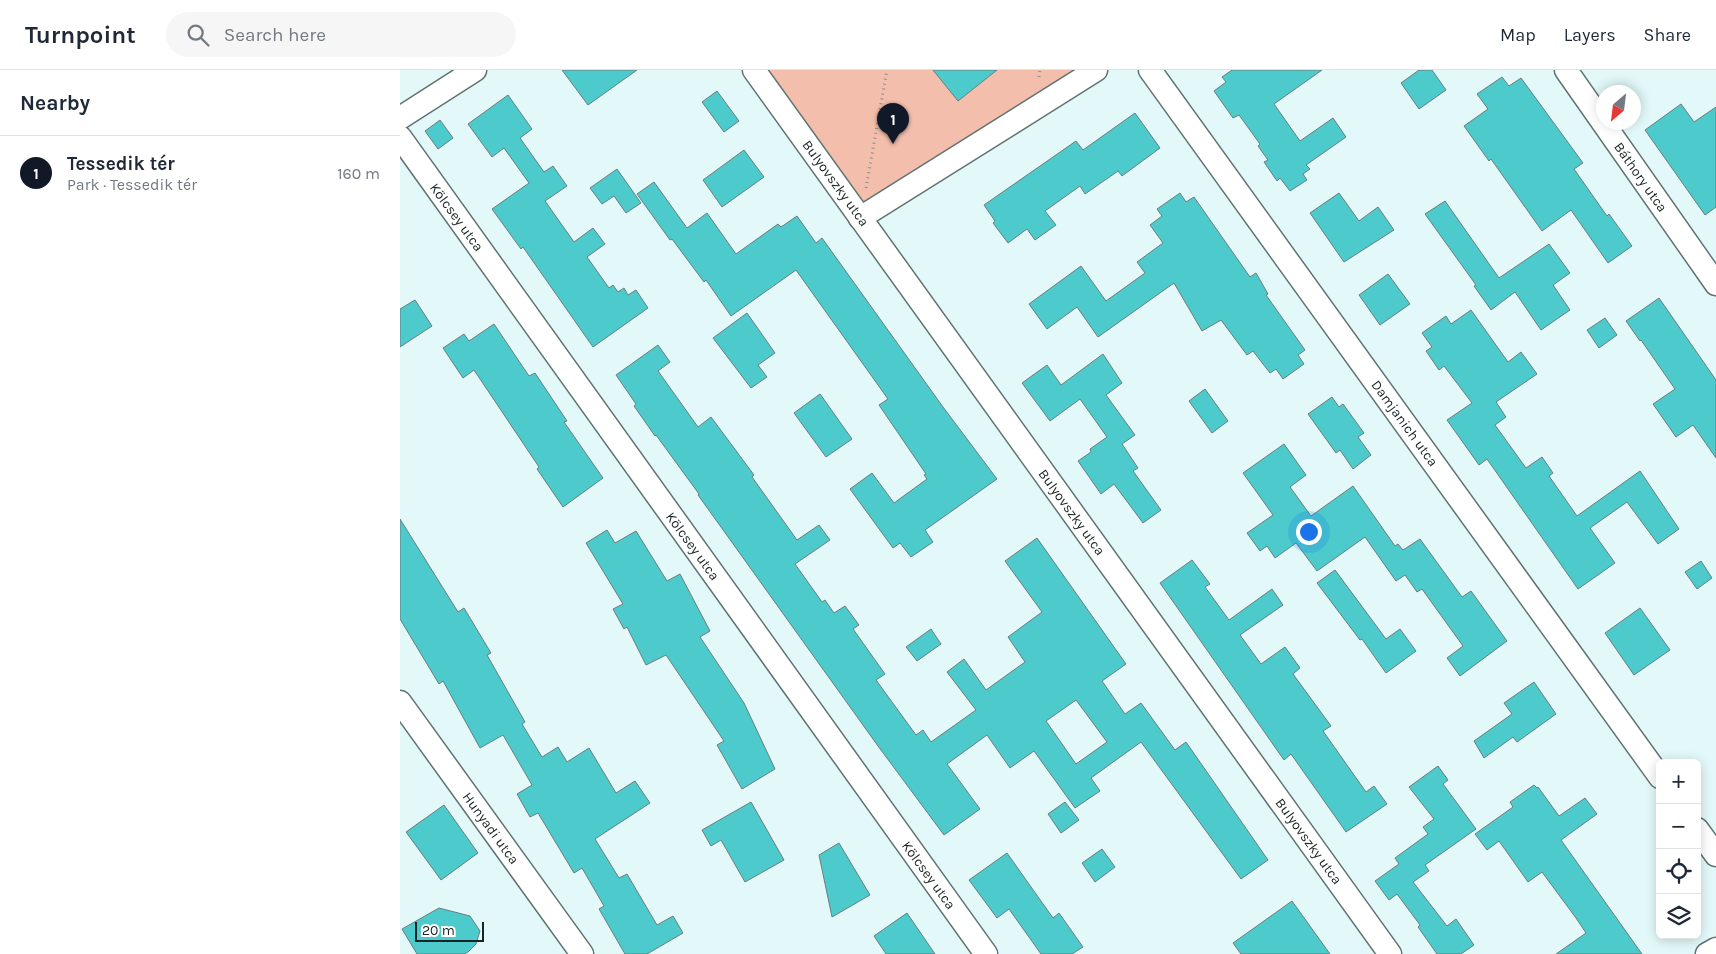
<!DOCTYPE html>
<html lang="en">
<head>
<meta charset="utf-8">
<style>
  body { margin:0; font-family:Karla,sans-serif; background:#f6f6f7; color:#1f2937 }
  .controls { position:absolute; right:15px; bottom:15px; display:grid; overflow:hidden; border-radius:8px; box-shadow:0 2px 12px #0003 }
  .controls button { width:45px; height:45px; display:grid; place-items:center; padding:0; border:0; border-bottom:1px solid #e0e1e3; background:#fff; color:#1f2937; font:25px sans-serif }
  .compass { position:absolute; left:1196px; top:15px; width:45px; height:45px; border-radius:50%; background:#fff; box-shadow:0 2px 12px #0003; rotate:208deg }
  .scale { position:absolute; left:15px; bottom:12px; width:69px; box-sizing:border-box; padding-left:5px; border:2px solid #1b2323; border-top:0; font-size:14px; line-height:18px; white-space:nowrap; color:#1b2323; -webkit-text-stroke:4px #fff; paint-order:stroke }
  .you { position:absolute; left:908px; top:461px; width:18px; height:18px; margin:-12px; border:4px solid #fff; border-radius:50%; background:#1a73e8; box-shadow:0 0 0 8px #1a73e833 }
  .badge { display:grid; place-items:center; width:32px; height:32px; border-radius:50%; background:#111827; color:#fff; font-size:16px; font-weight:700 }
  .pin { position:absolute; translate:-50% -41px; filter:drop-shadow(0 1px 2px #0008) }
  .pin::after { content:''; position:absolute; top:26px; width:18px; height:15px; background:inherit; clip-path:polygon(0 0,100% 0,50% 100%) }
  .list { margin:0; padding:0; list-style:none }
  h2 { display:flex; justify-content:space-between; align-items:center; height:65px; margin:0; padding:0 20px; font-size:21px }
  h2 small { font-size:16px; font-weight:400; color:#747a83 }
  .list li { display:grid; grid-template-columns:32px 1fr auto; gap:15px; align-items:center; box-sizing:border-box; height:75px; padding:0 20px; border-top:1px solid #e0e1e3 }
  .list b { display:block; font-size:19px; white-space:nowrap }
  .list p { margin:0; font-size:16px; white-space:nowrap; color:#747a83 }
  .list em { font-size:16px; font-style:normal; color:#747a83 }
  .icon { flex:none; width:28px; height:28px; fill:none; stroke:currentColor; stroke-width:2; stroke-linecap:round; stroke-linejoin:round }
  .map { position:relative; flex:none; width:1316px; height:884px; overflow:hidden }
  header { display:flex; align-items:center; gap:30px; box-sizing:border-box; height:70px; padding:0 25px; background:#fff; border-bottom:1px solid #e0e1e3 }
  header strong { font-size:24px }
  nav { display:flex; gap:28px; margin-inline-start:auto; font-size:18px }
  .search { width:350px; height:45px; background:#f6f6f7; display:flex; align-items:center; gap:12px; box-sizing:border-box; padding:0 18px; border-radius:28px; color:#747a83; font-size:19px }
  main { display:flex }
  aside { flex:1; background:#fff }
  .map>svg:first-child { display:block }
  .green { fill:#f4beac }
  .building { fill:#4ccacc; stroke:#6b7e7e; fill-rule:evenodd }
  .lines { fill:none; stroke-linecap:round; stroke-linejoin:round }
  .minor-casing { stroke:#607373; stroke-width:25 }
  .path { stroke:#819191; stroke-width:3; stroke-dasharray:1 4; stroke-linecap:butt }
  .minor { stroke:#fff; stroke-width:22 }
  .labels { text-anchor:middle; stroke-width:4; stroke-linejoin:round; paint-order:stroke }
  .street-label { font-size:14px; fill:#1b2323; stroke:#fff }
</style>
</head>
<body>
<header>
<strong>Turnpoint</strong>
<div class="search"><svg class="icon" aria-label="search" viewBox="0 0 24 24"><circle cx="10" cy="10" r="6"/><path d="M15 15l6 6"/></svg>Search here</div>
<nav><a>Map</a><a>Layers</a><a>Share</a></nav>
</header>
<main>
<aside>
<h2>Nearby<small></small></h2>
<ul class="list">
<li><span class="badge">1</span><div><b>Tessedik tér</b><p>Park · Tessedik tér</p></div><em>160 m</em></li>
</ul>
</aside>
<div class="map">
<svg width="1316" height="884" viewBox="0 0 1316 884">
  <rect width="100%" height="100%" fill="#e3f9f9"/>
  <path class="green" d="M354,0H696L460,148Z"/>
  <g class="building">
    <path d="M162,0H237L188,35Z"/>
    <path d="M533,0H597L558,31Z"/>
    <path d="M832,0H922L874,34L900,71L933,48L946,67L906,95L910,99L903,104L907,110L890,121L880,108L877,111L864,92L868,90L858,76L860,74L839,45L833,48L814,21L826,12L822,7Z"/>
    <path d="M1019,0H1032L1046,20L1019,39L1001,13Z"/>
    <path d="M1102,7L1109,16L1121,8L1183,93L1174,99L1207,146L1209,144L1232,176L1208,193L1171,140L1142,161L1091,89L1089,91L1064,56L1088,39L1077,24Z"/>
    <path d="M317,21L339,51L324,62L302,32Z"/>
    <path d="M108,25L132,59L120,68L144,102L153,96L167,116L145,131L174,172L193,158L205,174L187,187L209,218L213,215L218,222L224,218L228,225L236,220L248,238L193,277L123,177L121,179L92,139L129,113L104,78L92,87L68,54Z"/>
    <path d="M1281,34L1294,52L1316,37V137L1305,145L1245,60Z"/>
    <path d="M735,43L760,78L722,106L718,101L685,124L680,116L645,141L656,155L635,170L627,159L608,173L593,153L595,151L584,135L676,71L683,80Z"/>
    <path d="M40,50L53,68L38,79L25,61Z"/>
    <path d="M344,80L364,107L322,137L303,110Z"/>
    <path d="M217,99L241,133L226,143L214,126L202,134L190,118Z"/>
    <path d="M254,112L287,158L307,143L336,184L378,154L381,157L397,146L416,173L422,168L543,337L597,409L525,460L533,472L511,487L500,473L493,478L450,419L472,403L494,433L527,409L524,405L526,404L479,335L488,329L396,200L331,246L306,210L304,212L272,169L270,170L237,124Z"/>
    <path d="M780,123L786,132L794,127L850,207L856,203L868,224L866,225L905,280L898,285L904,294L883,309L876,299L870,303L853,281L847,285L821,250L802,261L774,213L698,267L677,237L647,259L629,234L681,196L706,231L745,203L737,192L763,173L750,155L762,146L757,139Z"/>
    <path d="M939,123L959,151L978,137L994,160L944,192L910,143Z"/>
    <path d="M1045,131L1099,208L1149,174L1170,203L1153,215L1170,240L1141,260L1115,222L1091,240L1074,216L1076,215L1025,144Z"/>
    <path d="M988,204L1010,234L980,255L959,225Z"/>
    <path d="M1259,228L1316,310V388L1293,355L1276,367L1253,334L1275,319L1241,270L1240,271L1226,251Z"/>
    <path d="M15,230L32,256L0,277V239Z"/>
    <path d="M1071,240L1108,292L1121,282L1137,304L1096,332L1106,347L1095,355L1126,398L1142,387L1153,403L1149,406L1177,446L1240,401L1279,459L1258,474L1227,432L1190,458L1215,493L1178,519L1087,389L1079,395L1047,350L1072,333L1044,296L1039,300L1026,281L1032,277L1022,263L1046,246L1051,254Z"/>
    <path d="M347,243L375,283L358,295L367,307L351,318L313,268Z"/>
    <path d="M1205,248L1217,265L1199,278L1187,260Z"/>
    <path d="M94,254L129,306L135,303L167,351L164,352L203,408L163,437L137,399L139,397L74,300L63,308L43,278L64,264L69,271Z"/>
    <path d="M258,275L270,292L258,301L298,357L311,347L354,405L352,407L397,470L419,455L430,470L395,494L422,532L425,530L434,543L445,536L459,555L453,559L485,604L476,610L516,665L523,660L531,672L576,640L547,602L564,589L586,620L625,592L608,567L642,542L605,491L637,468L726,594L702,611L725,644L741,633L775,680L786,672L868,790L841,809L741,672L691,708L700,721L675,738L634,681L610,698L587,665L547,694L580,739L544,765L478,676L298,425L299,424L256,365L255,366L234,336L236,334L216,305ZM676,630L707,672L676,694L646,651Z"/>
    <path d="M703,284L722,313L706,325L735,365L722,374L738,398L733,401L761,440L743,453L714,414L701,424L678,391L691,382L690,379L707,367L680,329L650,351L622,313L647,295L661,315Z"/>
    <path d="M805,319L828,351L812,363L789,331Z"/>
    <path d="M420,324L452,369L426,387L394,343Z"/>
    <path d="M932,327L939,337L943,334L964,363L958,367L971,385L953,399L940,380L936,383L908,344Z"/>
    <path d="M884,374L906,405L890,417L911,446L953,416L995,476L998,474L1003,480L1020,469L1062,527L1071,521L1107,571L1060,606L1047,588L1063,576L1022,519L1017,522L1005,505L996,511L965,467L917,501L896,473L875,488L867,476L860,481L847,463L873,445L843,403Z"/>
    <path d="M0,449L58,542L64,538L91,583L87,585L125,652L122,654L142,687L158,677L167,692L189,678L216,723L235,711L250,733L195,769L219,808L227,804L257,855L273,846L283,863L247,884H225L199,839L204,836L182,798L174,803L138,743L130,747L117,724L132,715L103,665L80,678L43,611L39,614L0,549Z"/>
    <path d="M207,460L215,473L236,461L267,511L280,504L310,561L300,567L344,633L375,699L342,719L317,675L324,671L266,585L246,595L227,557L224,559L213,539L223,534L186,473Z"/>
    <path d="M792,490L810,514L805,517L829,550L872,519L883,535L840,565L861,594L885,577L900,598L893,604L931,656L923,661L966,722L974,716L987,734L946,762L891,684L884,690L760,513Z"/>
    <path d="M1301,491L1312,508L1297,519L1285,502Z"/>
    <path d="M935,500L986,569L1000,559L1016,581L986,603L962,569L960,570L917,513Z"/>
    <path d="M1240,538L1270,580L1234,605L1205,563Z"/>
    <path d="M531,559L541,574L517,591L506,577Z"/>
    <path d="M1134,612L1156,644L1117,672L1113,667L1084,688L1074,671L1112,644L1104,633Z"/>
    <path d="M1038,696L1048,710L1043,714L1076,759L1025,795L1029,801L1013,812L1047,856L1056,849L1074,875L1061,884H1037L1018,857L1020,855L997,824L989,830L975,811L999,794L995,788L1028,764L1023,757L1034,749L1009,717Z"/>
    <path d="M1134,715L1137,718L1138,717L1159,746L1185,728L1197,744L1161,770L1242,884H1156L1186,863L1176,848L1142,802L1128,812L1099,771L1087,780L1075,764L1113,737L1110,732Z"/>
    <path d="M351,732L384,790L345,812L321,770L311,776L302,760Z"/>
    <path d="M665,732L679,750L661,763L648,744Z"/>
    <path d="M44,735L78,783L41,810L6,762Z"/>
    <path d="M439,773L470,825L432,847L419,785Z"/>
    <path d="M702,779L715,797L695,812L682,793Z"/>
    <path d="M607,783L653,848L659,843L683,877L672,884H641L609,839L597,848L569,810Z"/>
    <path d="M892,831L930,884H841L833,873Z"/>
    <path d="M39,838L70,846L80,861L76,874L68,882L64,884H17L2,859Z"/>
    <path d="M507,843L535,884H486L474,866Z"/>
  </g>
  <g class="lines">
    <defs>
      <g id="minor">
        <path d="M354,0L990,884"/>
        <path d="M750,0L1260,707"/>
        <path d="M1166,0L1316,214"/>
        <path d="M0,48L75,0"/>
        <path d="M0,67L586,884"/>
        <path d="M460,148L696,0"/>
        <path d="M0,632L182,884"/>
        <path d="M1297,759L1316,785"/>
        <path d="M1307,884L1316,879"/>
      </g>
    </defs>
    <use href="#minor" class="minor-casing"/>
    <g class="path">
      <path d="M639,7L640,0"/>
      <path d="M466,118L487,0"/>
    </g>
    <use href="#minor" class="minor"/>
  </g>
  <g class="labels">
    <g class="street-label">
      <text transform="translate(1241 107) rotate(55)" y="5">Báthory utca</text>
      <text transform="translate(436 113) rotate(54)" y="5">Bulyovszky utca</text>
      <text transform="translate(57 147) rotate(54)" y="5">Kölcsey utca</text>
      <text transform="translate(1005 353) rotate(54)" y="5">Damjanich utca</text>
      <text transform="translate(672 442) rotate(54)" y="5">Bulyovszky utca</text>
      <text transform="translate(293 476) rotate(54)" y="5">Kölcsey utca</text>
      <text transform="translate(91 758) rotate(54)" y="5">Hunyadi utca</text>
      <text transform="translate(909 771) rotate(54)" y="5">Bulyovszky utca</text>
      <text transform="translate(529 805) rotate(54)" y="5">Kölcsey utca</text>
    </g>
  </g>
</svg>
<div class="controls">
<button>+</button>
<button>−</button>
<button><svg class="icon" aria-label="locate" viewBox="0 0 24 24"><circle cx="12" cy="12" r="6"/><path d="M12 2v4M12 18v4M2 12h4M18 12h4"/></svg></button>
<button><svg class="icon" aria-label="layers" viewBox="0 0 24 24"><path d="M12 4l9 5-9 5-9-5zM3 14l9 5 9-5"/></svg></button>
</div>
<svg class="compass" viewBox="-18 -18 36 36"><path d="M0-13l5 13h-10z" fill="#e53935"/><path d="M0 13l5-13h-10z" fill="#747a83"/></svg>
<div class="scale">20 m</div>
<div class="you"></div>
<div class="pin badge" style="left:493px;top:74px">1</div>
</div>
</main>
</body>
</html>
